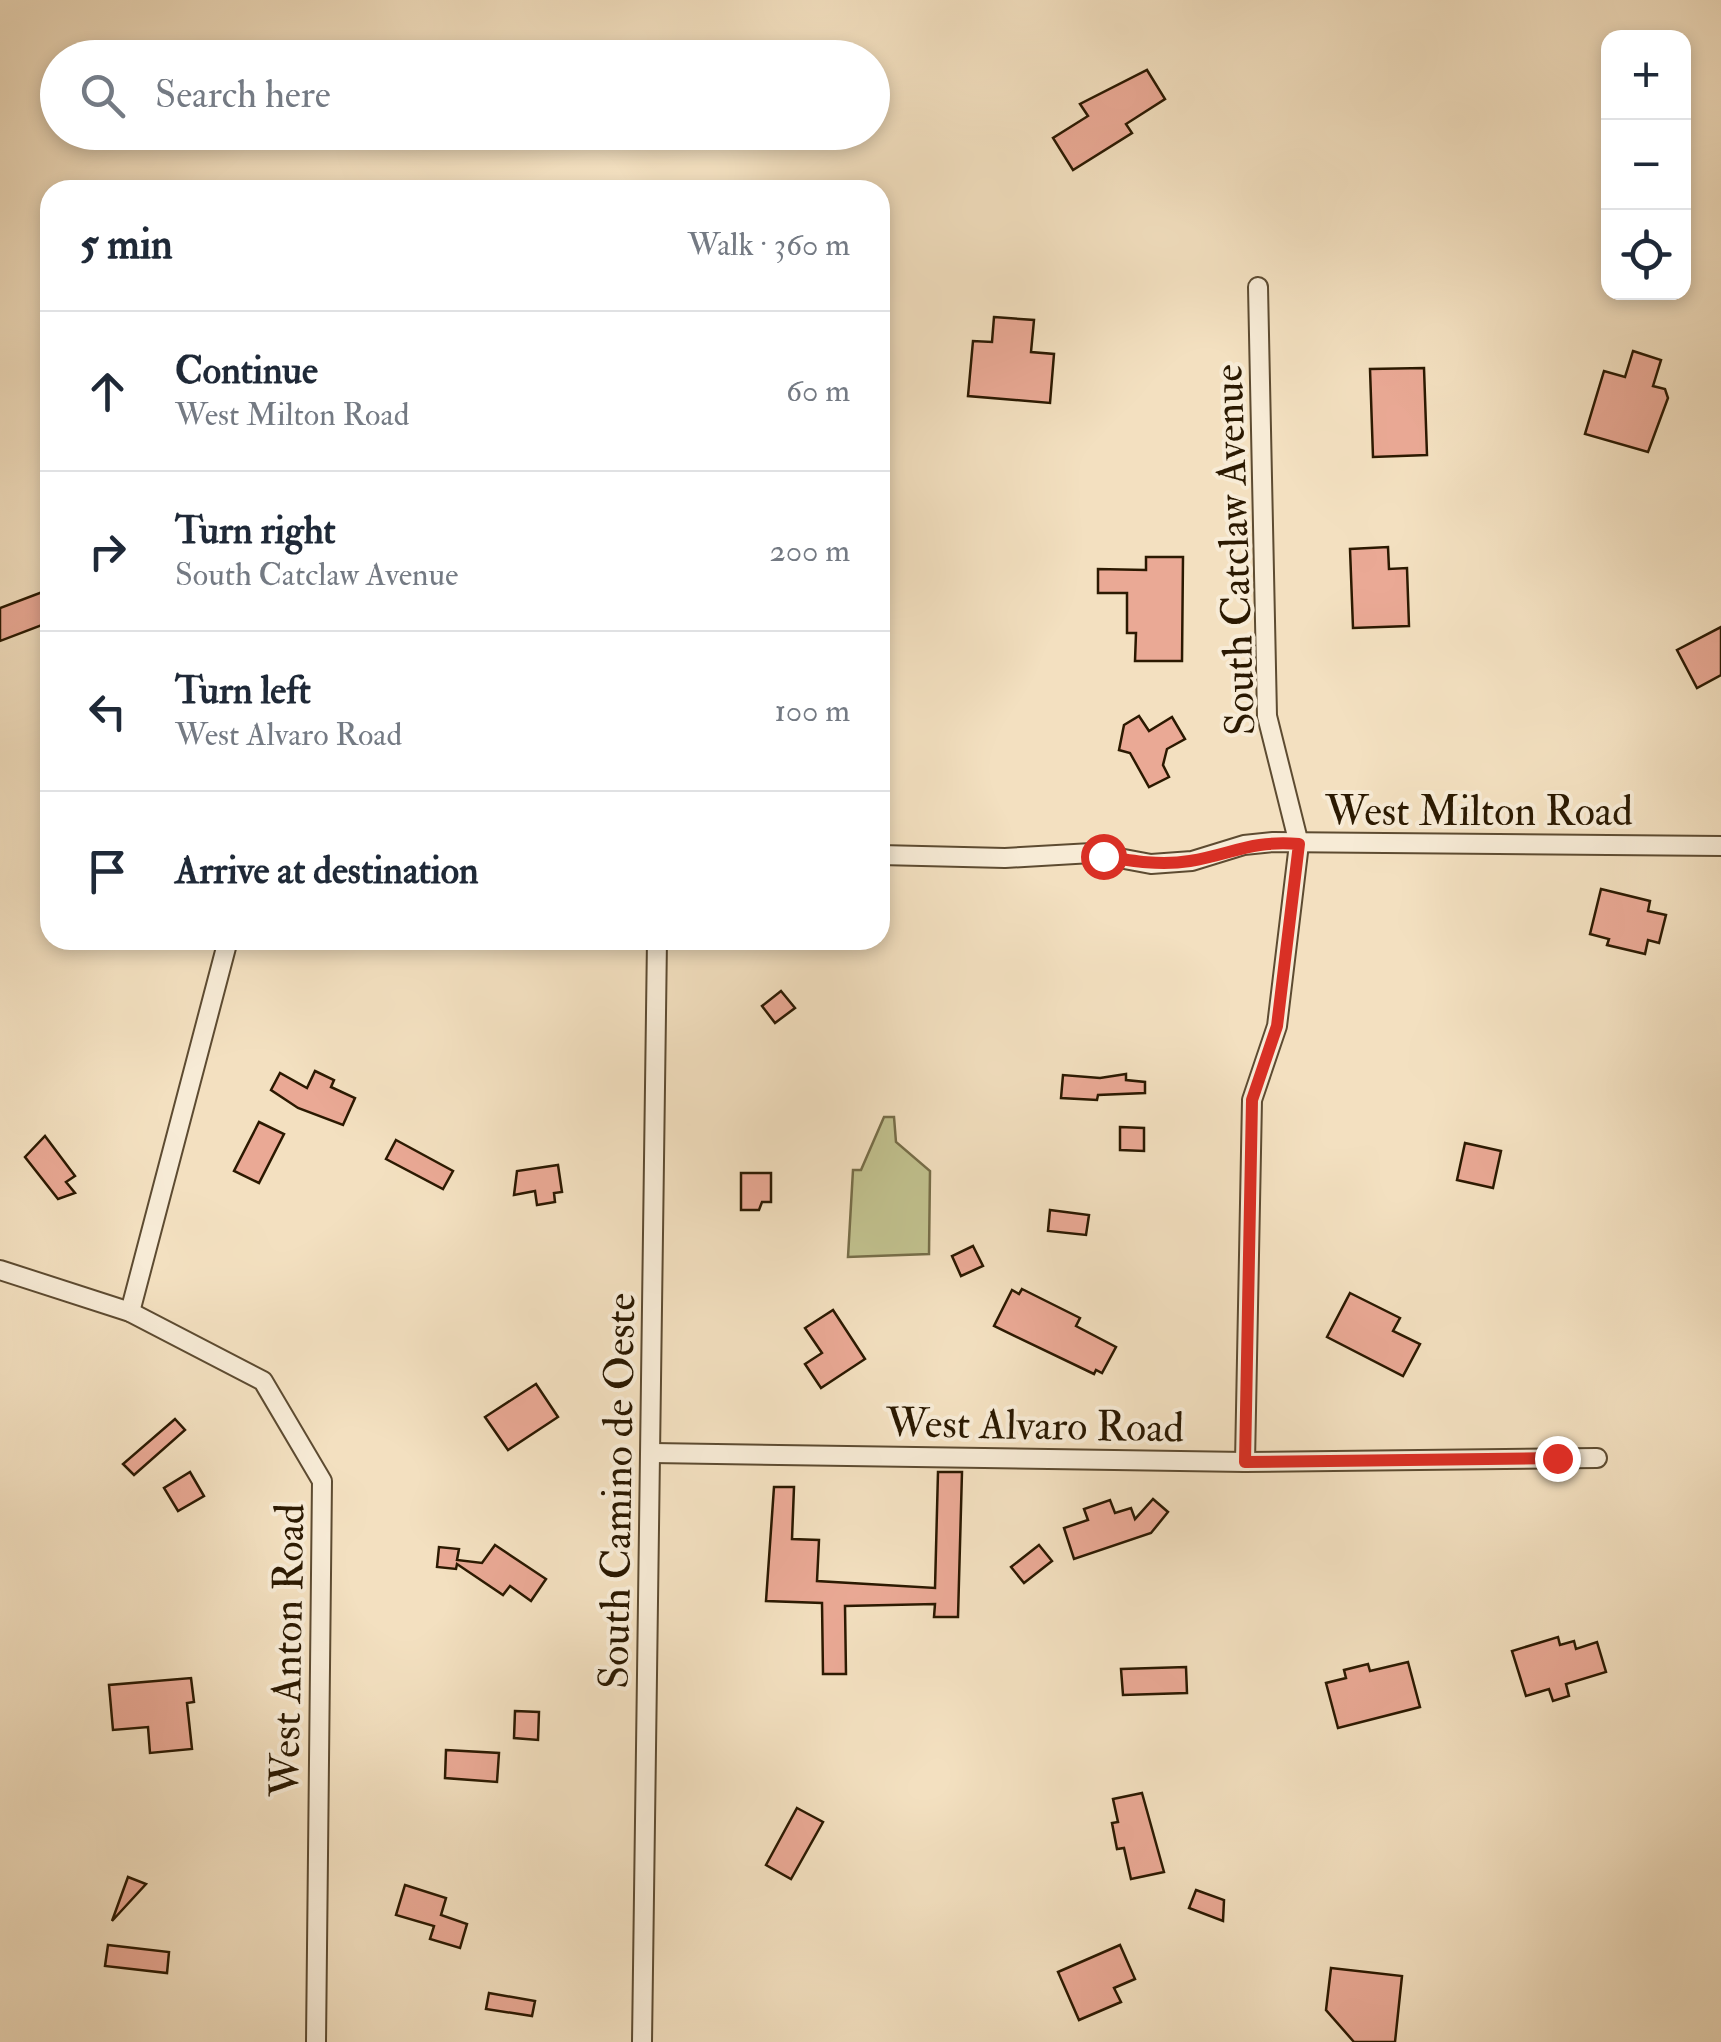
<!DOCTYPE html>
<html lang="en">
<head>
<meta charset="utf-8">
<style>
  body { margin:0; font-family:"IM FELL Double Pica",serif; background:#f6f6f7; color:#1f2937 }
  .controls { position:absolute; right:30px; top:30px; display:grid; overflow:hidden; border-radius:20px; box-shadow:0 5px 15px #0003 }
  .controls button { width:90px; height:90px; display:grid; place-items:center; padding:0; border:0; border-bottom:2px solid #e0e1e3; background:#fff; color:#1f2937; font:50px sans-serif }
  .stop { position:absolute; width:30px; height:30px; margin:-22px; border:8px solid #d93025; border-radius:50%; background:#fff }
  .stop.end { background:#d93025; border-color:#fff; box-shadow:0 2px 10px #0008 }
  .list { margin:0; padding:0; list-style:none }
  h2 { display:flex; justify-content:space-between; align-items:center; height:130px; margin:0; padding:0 40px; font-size:42px }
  h2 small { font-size:32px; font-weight:400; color:#747a83 }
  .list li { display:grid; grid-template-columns:65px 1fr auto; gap:30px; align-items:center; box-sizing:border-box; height:160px; padding:0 40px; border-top:2px solid #e0e1e3 }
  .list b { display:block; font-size:38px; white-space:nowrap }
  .list p { margin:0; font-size:32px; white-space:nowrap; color:#747a83 }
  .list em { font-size:32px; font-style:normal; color:#747a83 }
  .icon { flex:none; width:55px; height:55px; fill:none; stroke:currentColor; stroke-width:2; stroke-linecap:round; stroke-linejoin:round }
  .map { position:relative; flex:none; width:1721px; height:2042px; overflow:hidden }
  .search { position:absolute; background:#fff; box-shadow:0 5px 15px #0003; left:40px; top:40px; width:850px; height:110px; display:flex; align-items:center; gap:25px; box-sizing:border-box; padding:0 35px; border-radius:55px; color:#747a83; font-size:38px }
  .panel { position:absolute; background:#fff; box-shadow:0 5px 15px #0003; left:40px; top:180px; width:850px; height:770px; border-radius:30px }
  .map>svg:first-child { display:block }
  .green { fill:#c1c18e; stroke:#766d48; stroke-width:2.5 }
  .building { fill:#eaa995; stroke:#2b1901; stroke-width:2.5 }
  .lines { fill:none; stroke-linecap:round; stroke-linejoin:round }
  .street-casing { stroke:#5d4b31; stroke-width:22 }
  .street { stroke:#f7ebd6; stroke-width:18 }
  .route { stroke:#d93025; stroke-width:12 }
  .labels { text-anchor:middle; stroke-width:8; stroke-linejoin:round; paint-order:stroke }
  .street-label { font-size:42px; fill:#2b1901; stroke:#f7ebd6 }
</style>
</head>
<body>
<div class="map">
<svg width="1721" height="2042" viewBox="0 0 1721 2042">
  <rect width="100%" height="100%" fill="#f3e0c0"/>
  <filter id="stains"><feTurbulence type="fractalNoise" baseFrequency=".002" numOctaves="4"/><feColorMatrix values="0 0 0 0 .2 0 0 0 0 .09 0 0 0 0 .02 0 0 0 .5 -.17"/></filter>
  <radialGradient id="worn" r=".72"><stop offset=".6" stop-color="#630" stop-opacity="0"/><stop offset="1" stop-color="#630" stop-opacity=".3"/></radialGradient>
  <path class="green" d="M884,1117H894L896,1142L930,1171L929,1254L848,1257L853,1170H861Z"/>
  <g class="building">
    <path d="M1147,70L1165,99L1126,124L1132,133L1073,170L1053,138L1088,116L1080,104Z"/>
    <path d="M994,317L1034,320L1031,352L1054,354L1050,403L968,396L973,341L992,342Z"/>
    <path d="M1633,351L1661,360L1653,386L1665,389L1668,398L1648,452L1585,434L1604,371L1625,377Z"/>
    <path d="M1424,368L1427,455L1373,457L1370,369Z"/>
    <path d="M1388,547L1389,569L1407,568L1409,626L1353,628L1350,549Z"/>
    <path d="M1146,557H1183L1182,661H1135L1136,633H1127V593H1098V569L1146,570Z"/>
    <path d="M45,591L50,622L0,641V608Z"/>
    <path d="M1721,627V675L1697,688L1677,650Z"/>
    <path d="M1139,716L1149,731L1172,717L1185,739L1167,749L1163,765L1169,777L1149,787L1130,753L1119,750L1124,725Z"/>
    <path d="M1601,889L1650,901L1648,911L1666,915L1659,943L1648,940L1645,954L1607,945L1609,939L1590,934Z"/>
    <path d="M781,991L795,1008L775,1023L762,1006Z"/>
    <path d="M315,1071L334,1080L331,1087L355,1098L343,1125L298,1108L271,1090L280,1073L307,1088Z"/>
    <path d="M1126,1074V1080L1145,1082V1093L1098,1095L1097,1100L1061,1098L1063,1075L1100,1078Z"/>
    <path d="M259,1122L284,1134L259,1183L234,1171Z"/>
    <path d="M1120,1127L1144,1128V1151L1120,1150Z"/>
    <path d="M45,1136L75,1176L66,1182L75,1193L58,1199L25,1157Z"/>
    <path d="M396,1140L453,1171L443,1189L386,1159Z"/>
    <path d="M1465,1143L1501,1151L1493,1188L1457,1180Z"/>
    <path d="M558,1165L562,1192L554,1193L555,1202L537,1205L535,1191L514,1195L517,1171Z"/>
    <path d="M741,1173H771V1202H762L759,1210H741Z"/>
    <path d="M1050,1210L1089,1215L1086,1235L1048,1231Z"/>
    <path d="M973,1246L983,1266L961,1276L952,1256Z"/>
    <path d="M1022,1289L1080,1318L1076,1326L1116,1347L1102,1373L1096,1370L1094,1374L994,1326L1012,1290L1019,1294Z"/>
    <path d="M1350,1293L1400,1318L1393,1331L1420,1344L1403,1376L1327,1337Z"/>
    <path d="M833,1310L865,1359L821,1388L805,1364L822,1353L805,1328Z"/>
    <path d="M536,1384L558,1417L508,1450L485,1417Z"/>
    <path d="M175,1419L185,1430L134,1475L123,1464Z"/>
    <path d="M190,1472L204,1496L178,1511L164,1488Z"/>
    <path d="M938,1472H962L958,1617H934L935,1604L845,1606L846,1674H823L822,1603L766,1601L774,1487H794L792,1539L819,1540L817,1581L935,1588Z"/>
    <path d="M1153,1499L1168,1512L1151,1533L1074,1559L1064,1528L1088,1520L1084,1509L1110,1500L1115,1513L1131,1508L1135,1519Z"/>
    <path d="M495,1545L546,1579L531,1601L510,1586L503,1595L457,1564L456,1569L437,1567L439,1547L459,1549L457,1560L482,1563Z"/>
    <path d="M1039,1545L1052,1561L1024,1583L1011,1567Z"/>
    <path d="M1558,1637L1560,1645L1574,1641L1576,1649L1597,1642L1606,1672L1566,1684L1569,1696L1553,1701L1549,1689L1526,1696L1512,1651Z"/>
    <path d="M1408,1662L1420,1707L1338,1728L1326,1683L1346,1678L1344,1670L1368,1664L1370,1671Z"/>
    <path d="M1186,1667L1187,1693L1123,1695L1121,1669Z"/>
    <path d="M191,1678L194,1702L187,1703L192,1749L150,1753L148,1727L113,1730L109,1685Z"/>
    <path d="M515,1711L539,1712L538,1740L514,1738Z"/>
    <path d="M446,1750L499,1753L497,1782L445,1778Z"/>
    <path d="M1142,1793L1164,1872L1131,1879L1124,1848L1117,1849L1112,1823L1118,1822L1113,1799Z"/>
    <path d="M797,1808L823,1822L791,1879L766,1865Z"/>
    <path d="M128,1877L146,1884L112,1921Z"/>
    <path d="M405,1885L446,1898L441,1915L467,1924L460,1948L430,1939L434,1926L396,1915Z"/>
    <path d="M1196,1890L1224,1900L1223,1921L1189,1908Z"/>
    <path d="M108,1945L169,1952L167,1973L105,1966Z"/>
    <path d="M1120,1945L1135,1979L1114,1988L1121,2002L1079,2020L1058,1972Z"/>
    <path d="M1331,1968L1402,1976L1395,2042H1354L1326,2010Z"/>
    <path d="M489,1993L535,2001L532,2016L486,2009Z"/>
  </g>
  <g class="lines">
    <defs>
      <g id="street">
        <path d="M880,855L1005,858L1092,853L1151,864L1192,861L1244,845L1273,842L1721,846"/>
        <path d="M0,1270L130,1312L263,1381L322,1481L316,2042"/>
        <path d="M130,1312L228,940"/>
        <path d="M653,1453L1245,1462L1597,1458"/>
        <path d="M1245,1462L1252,1100L1277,1026L1299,844L1267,716L1258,287"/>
        <path d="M642,2042L657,940"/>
      </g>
    </defs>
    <use href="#street" class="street-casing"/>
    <use href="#street" class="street"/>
  </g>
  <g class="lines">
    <path class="route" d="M1103,856C1132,861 1160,866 1190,861C1233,854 1251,840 1299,844L1277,1026L1252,1100L1245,1462L1557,1458"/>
  </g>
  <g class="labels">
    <g class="street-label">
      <text transform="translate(1233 550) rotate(-92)" y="15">South Catclaw Avenue</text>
      <text x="1479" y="825">West Milton Road</text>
      <text transform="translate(1035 1424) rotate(1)" y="15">West Alvaro Road</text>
      <text transform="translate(616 1491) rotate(-89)" y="15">South Camino de Oeste</text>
      <text transform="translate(286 1650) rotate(-89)" y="15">West Anton Road</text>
    </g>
  </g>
  <rect width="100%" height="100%" filter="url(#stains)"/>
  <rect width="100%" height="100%" fill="url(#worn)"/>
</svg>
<div class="controls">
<button>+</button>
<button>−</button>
<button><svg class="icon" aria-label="locate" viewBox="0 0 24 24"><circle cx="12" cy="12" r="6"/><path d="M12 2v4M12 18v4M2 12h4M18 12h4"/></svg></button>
</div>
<div class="stop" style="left:1103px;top:856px"></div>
<div class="stop end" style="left:1557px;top:1458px"></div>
<div class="search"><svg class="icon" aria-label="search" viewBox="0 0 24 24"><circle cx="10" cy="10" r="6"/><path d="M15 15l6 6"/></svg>Search here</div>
<section class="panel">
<h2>5 min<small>Walk · 360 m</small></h2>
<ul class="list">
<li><svg class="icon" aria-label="ahead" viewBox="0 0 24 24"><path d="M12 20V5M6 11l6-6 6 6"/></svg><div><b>Continue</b><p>West Milton Road</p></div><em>60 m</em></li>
<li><svg class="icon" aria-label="right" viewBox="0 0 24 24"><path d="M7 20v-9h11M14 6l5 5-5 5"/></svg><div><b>Turn right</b><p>South Catclaw Avenue</p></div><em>200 m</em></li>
<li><svg class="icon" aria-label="left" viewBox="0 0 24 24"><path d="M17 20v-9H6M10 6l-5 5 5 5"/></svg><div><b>Turn left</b><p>West Alvaro Road</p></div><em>100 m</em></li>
<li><svg class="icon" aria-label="arrive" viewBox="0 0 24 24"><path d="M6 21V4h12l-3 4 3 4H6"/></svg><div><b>Arrive at destination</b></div></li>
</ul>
</section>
</div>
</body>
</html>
